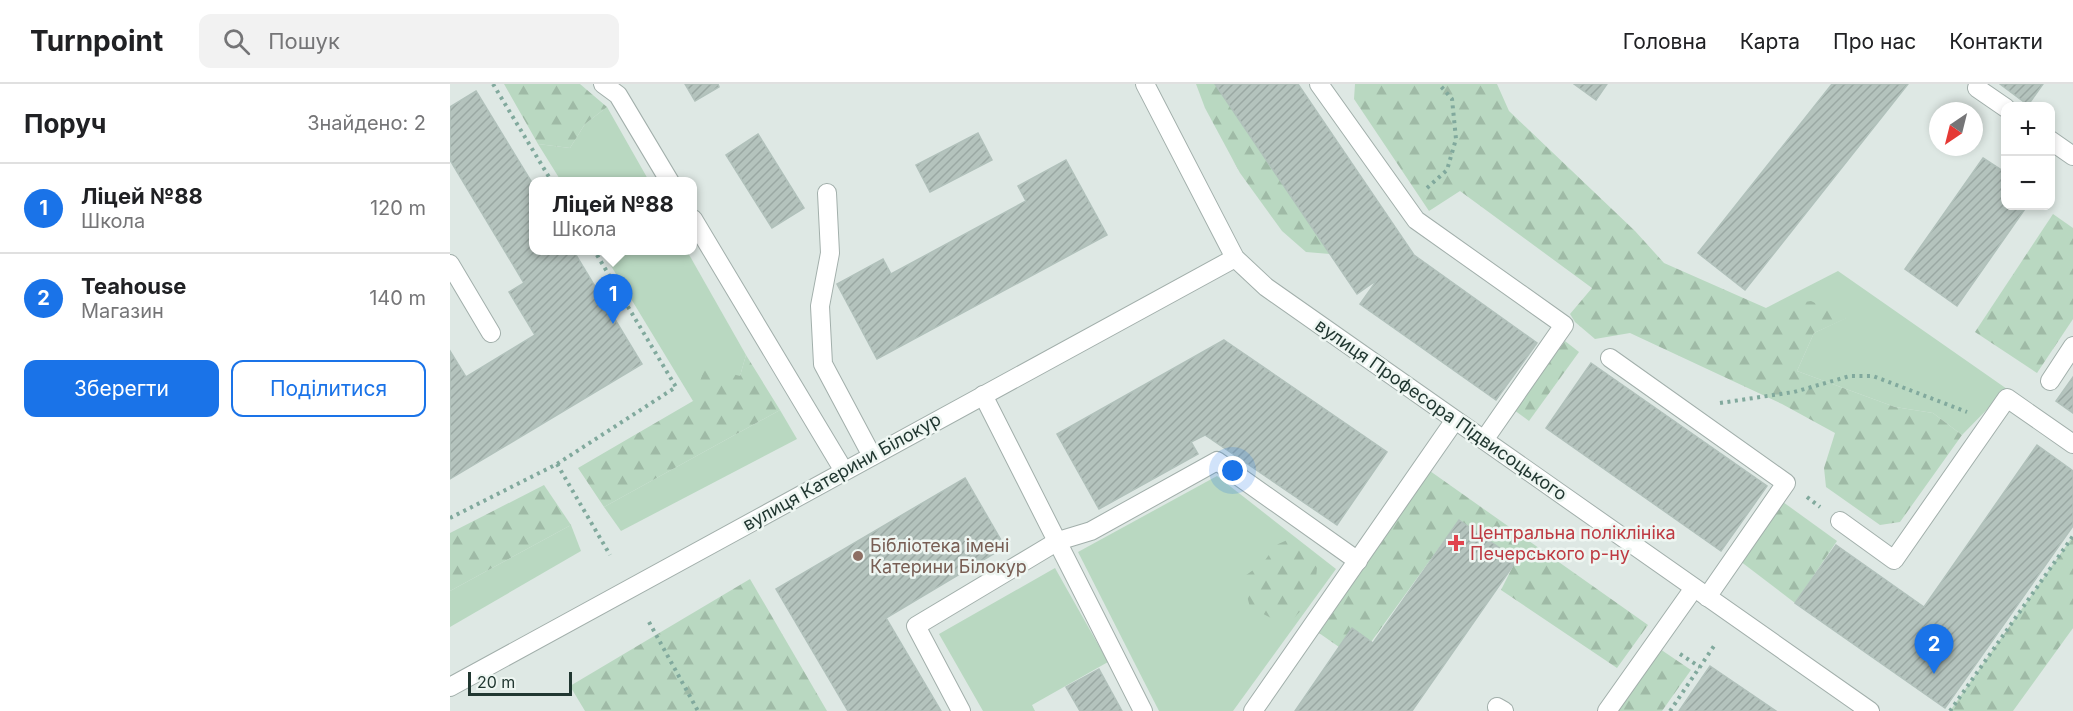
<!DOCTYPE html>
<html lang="uk">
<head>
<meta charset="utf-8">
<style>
  body { margin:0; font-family:Inter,sans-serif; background:#f2f2f2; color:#202124 }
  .controls { position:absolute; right:18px; top:18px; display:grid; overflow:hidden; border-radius:12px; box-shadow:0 3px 9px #0003 }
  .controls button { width:54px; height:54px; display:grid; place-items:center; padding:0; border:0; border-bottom:2px solid #e0e0e0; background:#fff; color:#202124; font:30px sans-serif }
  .compass { position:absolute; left:1479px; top:18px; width:54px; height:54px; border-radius:50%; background:#fff; box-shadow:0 3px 9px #0003; rotate:215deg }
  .scale { position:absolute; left:18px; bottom:15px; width:104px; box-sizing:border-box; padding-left:6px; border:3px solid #213731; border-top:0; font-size:16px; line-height:21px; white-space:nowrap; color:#213731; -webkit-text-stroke:4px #eef6f2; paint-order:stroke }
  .you { position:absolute; left:783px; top:387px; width:21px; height:21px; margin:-15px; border:4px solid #fff; border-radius:50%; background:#1a73e8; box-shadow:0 0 0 9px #1a73e833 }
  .badge { display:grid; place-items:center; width:39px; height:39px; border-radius:50%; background:#1a73e8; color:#fff; font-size:20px; font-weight:700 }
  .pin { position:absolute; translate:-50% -50px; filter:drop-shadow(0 2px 3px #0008) }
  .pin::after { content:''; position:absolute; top:32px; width:21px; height:18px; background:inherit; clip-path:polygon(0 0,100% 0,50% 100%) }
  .popup { position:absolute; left:79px; top:93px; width:168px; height:78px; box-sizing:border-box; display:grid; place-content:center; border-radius:12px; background:#fff; filter:drop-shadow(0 2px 4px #0005); font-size:20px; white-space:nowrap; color:#757577 }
  .popup b { font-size:22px; color:#202124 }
  .popup::after { content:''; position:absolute; left:50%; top:100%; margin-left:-12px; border:12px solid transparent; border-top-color:#fff }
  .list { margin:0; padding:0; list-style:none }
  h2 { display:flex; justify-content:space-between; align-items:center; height:78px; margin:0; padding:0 24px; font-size:26px }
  h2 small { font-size:20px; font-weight:400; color:#757577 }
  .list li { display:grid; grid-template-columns:39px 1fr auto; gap:18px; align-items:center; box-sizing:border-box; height:90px; padding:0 24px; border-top:2px solid #e0e0e0 }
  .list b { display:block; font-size:22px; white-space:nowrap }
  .list p { margin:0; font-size:20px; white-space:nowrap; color:#757577 }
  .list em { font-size:20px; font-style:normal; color:#757577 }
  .actions { display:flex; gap:12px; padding:18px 24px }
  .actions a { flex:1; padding:14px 0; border:2px solid #1a73e8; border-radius:12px; text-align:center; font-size:21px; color:#1a73e8 }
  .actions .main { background:#1a73e8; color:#fff }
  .icon { flex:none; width:33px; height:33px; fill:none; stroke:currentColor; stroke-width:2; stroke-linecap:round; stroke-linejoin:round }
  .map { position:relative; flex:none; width:1623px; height:627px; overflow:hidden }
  header { display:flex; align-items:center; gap:36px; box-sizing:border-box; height:84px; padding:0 30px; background:#fff; border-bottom:2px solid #e0e0e0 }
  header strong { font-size:28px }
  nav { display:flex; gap:33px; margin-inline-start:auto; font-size:21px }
  .search { width:420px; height:54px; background:#f2f2f2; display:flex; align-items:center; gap:15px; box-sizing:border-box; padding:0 21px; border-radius:12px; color:#757577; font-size:22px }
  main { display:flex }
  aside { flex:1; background:#fff }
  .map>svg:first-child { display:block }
  .grass { fill:#b9d8c1 }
  .forest { fill:url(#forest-firs) }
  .building { fill:url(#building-hatch); stroke:#b1c1bb; stroke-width:1.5 }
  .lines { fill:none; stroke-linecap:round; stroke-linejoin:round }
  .minor-casing { stroke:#a2afab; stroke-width:20 }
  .path { stroke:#81a99d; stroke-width:4; stroke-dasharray:3 4.5; stroke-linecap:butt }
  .minor { stroke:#fff; stroke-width:18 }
  .health-dot { fill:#e0444e; stroke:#eef6f2; stroke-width:2 }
  .education-dot { fill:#8d6e63; stroke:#eef6f2; stroke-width:2 }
  .labels { text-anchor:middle; stroke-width:5; stroke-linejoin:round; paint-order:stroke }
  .street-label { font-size:18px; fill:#213731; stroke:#eef6f2 }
  .health-label { font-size:18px; fill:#be3a42; stroke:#eef6f2; text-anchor:start }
  .education-label { font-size:18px; fill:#785e54; stroke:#eef6f2; text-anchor:start }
</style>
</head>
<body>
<header>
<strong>Turnpoint</strong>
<div class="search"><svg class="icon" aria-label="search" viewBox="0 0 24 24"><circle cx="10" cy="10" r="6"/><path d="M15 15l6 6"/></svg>Пошук</div>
<nav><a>Головна</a><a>Карта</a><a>Про нас</a><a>Контакти</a></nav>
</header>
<main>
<aside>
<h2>Поруч<small>Знайдено: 2</small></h2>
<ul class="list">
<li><span class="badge">1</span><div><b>Ліцей №88</b><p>Школа</p></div><em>120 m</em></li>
<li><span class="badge">2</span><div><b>Teahouse</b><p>Магазин</p></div><em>140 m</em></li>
</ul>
<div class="actions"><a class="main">Зберегти</a><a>Поділитися</a></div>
</aside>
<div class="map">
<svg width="1623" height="627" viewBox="0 0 1623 627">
  <defs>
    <pattern id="forest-firs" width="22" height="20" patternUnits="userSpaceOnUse" patternTransform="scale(1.5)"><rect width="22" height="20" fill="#b9d8c1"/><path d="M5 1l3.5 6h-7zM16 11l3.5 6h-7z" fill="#9fbaa6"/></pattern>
    <pattern id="building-hatch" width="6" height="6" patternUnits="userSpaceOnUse" patternTransform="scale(1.5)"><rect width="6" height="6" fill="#b4c3bd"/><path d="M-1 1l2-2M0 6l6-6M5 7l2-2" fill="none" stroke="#9aa8a3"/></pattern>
  </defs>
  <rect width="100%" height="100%" fill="#dee8e4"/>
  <g class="grass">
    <path d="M157,23L199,97H111L88,60L120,64L135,40Z"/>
    <path d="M152,167H237L296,271L290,292L243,317Z"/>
    <path d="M1388,187L1557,305L1512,351L1483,329L1445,323L1347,287L1364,249L1396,234L1316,224Z"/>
    <path d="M330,326L347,355L171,447L154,423Z"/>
    <path d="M767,392L886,485L783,627H709L628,468Z"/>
    <path d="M121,441L131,467L0,543V507Z"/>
    <path d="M605,484L658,578L582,621L585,627H533L489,550Z"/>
  </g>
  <g class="forest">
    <path d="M54,0H130L157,23L135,40L120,64L88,60Z"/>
    <path d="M746,0H765L880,170L856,168L832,147L790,89L755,24Z"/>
    <path d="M905,0H1047L1059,27L1185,147L1214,179L1316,224L1361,217L1397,234L1364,249L1347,287L1445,323L1483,329L1512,351L1450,438L1430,441L1376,403L1374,384L1385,349L1332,320L1180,249L1145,255L1125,238L1120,230L1142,204L1010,107L979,127L904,15Z"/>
    <path d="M1603,130L1623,144V235L1587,289L1525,248Z"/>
    <path d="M1115,257L1129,268L1079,337L1064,326Z"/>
    <path d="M296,271L330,326L154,423L128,384L243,317L255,283L290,292Z"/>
    <path d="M980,387L1198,541L1167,584L1051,506L1066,476L1009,436L921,558L889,563L869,549Z"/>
    <path d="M94,401L121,441L0,507V449Z"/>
    <path d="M1333,418L1387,457L1345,519L1290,477Z"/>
    <path d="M1623,452V544L1563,627H1500Z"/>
    <path d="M844,453L850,465L867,483C865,512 861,516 842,536H825L800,523L792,494L813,479L826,461Z"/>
    <path d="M300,495L377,627H135L120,602Z"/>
    <path d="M1210,565L1241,586L1212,627H1166Z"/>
  </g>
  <g class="building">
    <path d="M235,0H268L269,3L245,17Z"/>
    <path d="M765,0H848L964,171L1087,259L1046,316L910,220L927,196L907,210Z"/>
    <path d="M1124,0H1157L1146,16Z"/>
    <path d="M1382,0H1458L1295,206L1248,169Z"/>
    <path d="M1550,0H1593L1578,21Z"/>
    <path d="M26,7L84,102V166H123L192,280L0,395V267L16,293L85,251L59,208L74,199L0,76V23Z"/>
    <path d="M528,49L542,76L480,108L466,81Z"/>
    <path d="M308,50L354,124L322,144L276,71Z"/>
    <path d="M1533,74L1556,89V122H1577L1507,222L1455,185Z"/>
    <path d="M616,76L657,151L427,275L387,200L433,175L441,190L576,117L568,102Z"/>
    <path d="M774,256L937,368L887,441L755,351L741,358L748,370L649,425L607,350Z"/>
    <path d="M1141,279L1317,402L1271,467L1096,344Z"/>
    <path d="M1623,293V329L1606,317Z"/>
    <path d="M1587,361L1623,387V442L1495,624L1345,519L1386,461L1474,523Z"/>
    <path d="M515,394L555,463L436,534L491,627H398L326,505Z"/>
    <path d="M1009,436L1067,476L962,627H845L902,544L923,559Z"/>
    <path d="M1260,582L1326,627H1229Z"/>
    <path d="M649,585L672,627H630L616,603Z"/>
  </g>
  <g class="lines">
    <defs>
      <g id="minor">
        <path d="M153,0L168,11L220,98"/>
        <path d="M695,0L785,174L816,203L1420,627"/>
        <path d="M869,0L966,136L1114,241L1034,356"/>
        <path d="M1527,4L1556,24"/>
        <path d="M1600,56L1623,72"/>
        <path d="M377,109L380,169L370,222L373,280L422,372"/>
        <path d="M243,135L394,387"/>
        <path d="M0,180L41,249"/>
        <path d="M1160,274L1336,399L1257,513"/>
        <path d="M1600,297L1623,262"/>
        <path d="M533,311L693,627"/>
        <path d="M1390,437L1444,476L1557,314L1623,360"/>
        <path d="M0,603L785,174"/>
        <path d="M1047,623L1054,627"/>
        <path d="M511,627L466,542L608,457L641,447L767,377L908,477"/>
        <path d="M803,627L1005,336"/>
        <path d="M1157,627L1244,504"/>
      </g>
    </defs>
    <use href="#minor" class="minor-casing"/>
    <g class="path">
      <path d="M43,0L102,98"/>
      <path d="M977,104L997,86L1006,55L1002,15L989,0"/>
      <path d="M1270,319L1344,308L1400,292H1423L1517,328"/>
      <path d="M107,380L160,471"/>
      <path d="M1357,413L1370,423"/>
      <path d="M0,434L107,380L226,303L144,166"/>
      <path d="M199,538L248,627"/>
      <path d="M1230,570L1250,583"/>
      <path d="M1220,627L1264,562"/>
      <path d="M1500,627L1623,452"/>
    </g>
    <use href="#minor" class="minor"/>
  </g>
  <path class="health-dot" d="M1003 450h6v6h6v6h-6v6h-6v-6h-6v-6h6z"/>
  <circle class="education-dot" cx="408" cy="472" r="6"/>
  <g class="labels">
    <g class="street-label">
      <text transform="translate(991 326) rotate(35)" y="6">вулиця Професора Підвисоцького</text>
      <text transform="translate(392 388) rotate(-29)" y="6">вулиця Катерини Білокур</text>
    </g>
    <g class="health-label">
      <text x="1020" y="455">Центральна поліклініка<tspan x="1020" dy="21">Печерського р-ну</tspan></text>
    </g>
    <g class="education-label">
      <text x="420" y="468">Бібліотека імені<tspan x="420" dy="21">Катерини Білокур</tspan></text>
    </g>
  </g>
</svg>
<div class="controls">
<button>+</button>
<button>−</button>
</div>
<svg class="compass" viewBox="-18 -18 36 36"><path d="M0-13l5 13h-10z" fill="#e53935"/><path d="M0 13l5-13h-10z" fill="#757577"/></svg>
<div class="scale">20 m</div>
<div class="you"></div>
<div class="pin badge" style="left:163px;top:240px">1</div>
<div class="popup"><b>Ліцей №88</b>Школа</div>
<div class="pin badge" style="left:1484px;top:590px">2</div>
</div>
</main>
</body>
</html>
